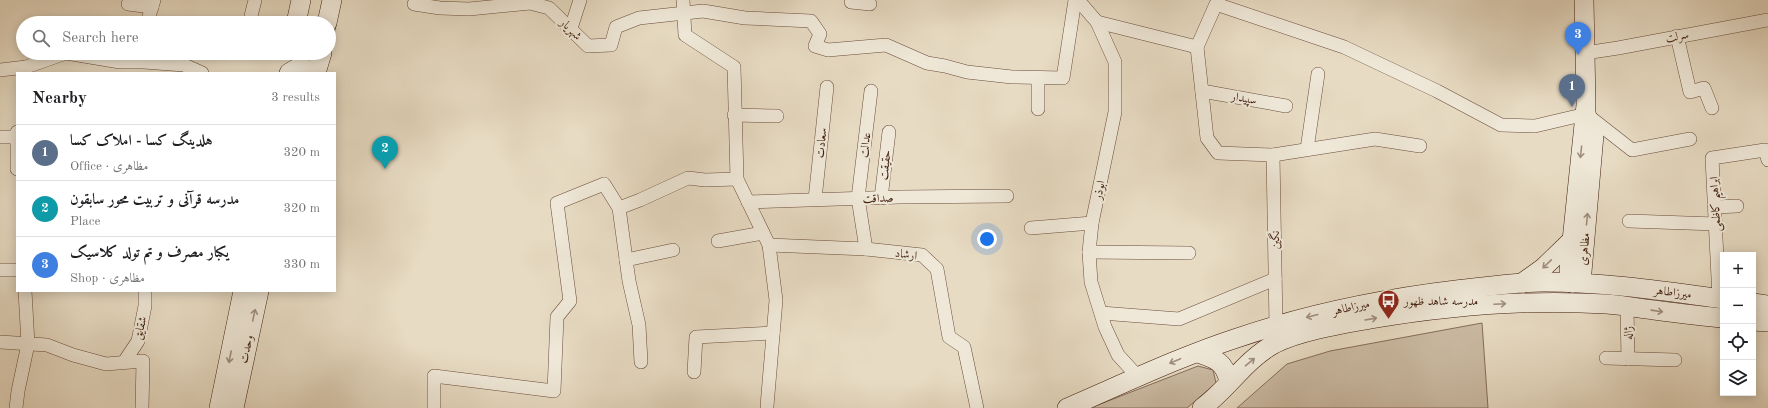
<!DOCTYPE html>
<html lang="en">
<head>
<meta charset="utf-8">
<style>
  body { margin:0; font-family:"Old Standard TT",Amiri,serif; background:#f6f6f6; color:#202124 }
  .controls { position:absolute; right:12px; bottom:12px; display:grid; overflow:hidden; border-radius:0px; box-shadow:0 2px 10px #0003 }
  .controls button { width:36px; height:36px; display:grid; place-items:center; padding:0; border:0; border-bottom:1px solid #e0e0e0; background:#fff; color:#202124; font:20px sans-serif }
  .you { position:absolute; left:987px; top:239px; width:14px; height:14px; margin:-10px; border:3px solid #fff; border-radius:50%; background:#1a73e8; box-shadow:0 0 0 6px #1a73e833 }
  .badge { display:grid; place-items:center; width:26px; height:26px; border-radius:50%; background:#7c3aed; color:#fff; font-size:13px; font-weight:700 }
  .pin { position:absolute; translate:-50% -33px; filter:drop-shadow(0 1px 2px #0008) }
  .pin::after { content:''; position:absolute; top:21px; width:14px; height:12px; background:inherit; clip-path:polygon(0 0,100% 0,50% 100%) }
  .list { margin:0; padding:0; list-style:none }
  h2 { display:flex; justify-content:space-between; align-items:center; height:52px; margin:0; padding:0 16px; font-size:17px }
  h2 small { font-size:13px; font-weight:400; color:#757577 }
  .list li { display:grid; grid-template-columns:26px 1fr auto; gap:12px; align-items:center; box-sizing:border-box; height:56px; padding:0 16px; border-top:1px solid #e0e0e0 }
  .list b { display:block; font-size:15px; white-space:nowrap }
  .list p { margin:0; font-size:13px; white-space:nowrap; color:#757577 }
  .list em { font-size:13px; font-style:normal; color:#757577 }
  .icon { flex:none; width:22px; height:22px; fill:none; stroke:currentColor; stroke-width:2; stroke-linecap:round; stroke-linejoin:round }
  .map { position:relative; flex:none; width:1768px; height:408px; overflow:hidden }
  .search { position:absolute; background:#fff; box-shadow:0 2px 10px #0003; left:16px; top:16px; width:320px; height:44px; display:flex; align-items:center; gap:10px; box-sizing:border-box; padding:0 14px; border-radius:22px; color:#757577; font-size:15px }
  .panel { position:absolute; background:#fff; box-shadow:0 2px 10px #0003; left:16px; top:72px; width:320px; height:220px; border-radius:0px }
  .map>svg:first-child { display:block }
  .green { fill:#cbbba4; stroke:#866c58 }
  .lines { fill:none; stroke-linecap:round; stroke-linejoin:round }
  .stream { stroke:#826855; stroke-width:3.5 }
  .minor-casing { stroke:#6a4c3a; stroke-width:14 }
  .secondary-casing { stroke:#401d0d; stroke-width:20 }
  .minor { stroke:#efe8d8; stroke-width:13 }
  .secondary { stroke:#efe8d8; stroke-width:19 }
  .oneway { stroke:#a08d7d }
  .labels { text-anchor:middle; stroke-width:4; stroke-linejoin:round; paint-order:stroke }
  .street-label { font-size:12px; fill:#401d0d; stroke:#efe8d8 }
  .poi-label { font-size:12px; fill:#401d0d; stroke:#efe8d8; text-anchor:start }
</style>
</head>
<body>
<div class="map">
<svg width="1768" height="408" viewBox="0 0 1768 408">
  <rect width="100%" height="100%" fill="#e7dbc3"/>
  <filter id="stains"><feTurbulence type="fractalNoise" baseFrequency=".005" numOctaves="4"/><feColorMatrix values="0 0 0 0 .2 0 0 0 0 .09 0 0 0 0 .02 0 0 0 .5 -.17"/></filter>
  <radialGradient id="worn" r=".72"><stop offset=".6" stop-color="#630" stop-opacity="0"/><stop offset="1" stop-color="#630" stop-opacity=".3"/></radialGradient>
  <g class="green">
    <path d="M1482,323L1488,408H1237L1287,364L1330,351Z"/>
    <path d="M1198,366L1213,370L1216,383L1187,408H1090Z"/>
  </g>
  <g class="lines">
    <path class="stream" d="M329,47L335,25"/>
    <defs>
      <g id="minor">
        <path d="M683,0L685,35L734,67L737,179L769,245L776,300L767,406"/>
        <path d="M852,0L851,2L870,4"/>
        <path d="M1078,0L1097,22L1115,62V112L1092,223L1089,252L1091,282L1105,327L1118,355L1139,378"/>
        <path d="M128,4L152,7"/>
        <path d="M414,4L440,8L469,9L530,3L549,8L588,46L611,45L616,27L639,18L703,11L745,18L811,21L820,34L815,46L828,50L886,45L927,63L945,66L967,72L1012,77L1063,78L1075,0"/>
        <path d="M251,16L255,0"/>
        <path d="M1097,22L1197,47L1216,4L1344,47L1437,91L1501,125L1535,126L1586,114L1632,150L1690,139"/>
        <path d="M147,23L154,0"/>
        <path d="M571,28L580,0"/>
        <path d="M1677,36L1690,92L1704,88L1712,108"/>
        <path d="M1197,47L1207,138L1218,153L1273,155L1375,139L1420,146"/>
        <path d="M1585,53L1618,48L1768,20"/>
        <path d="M0,70L26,67L66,53L120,62H144L184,65L202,73"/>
        <path d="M1202,91L1286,106"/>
        <path d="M1038,109V78"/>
        <path d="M734,115L777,116"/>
        <path d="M17,132V169"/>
        <path d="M0,137H16"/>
        <path d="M1307,149L1318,74"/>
        <path d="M1273,155L1276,325"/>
        <path d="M881,198L889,132"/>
        <path d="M815,199L827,87"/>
        <path d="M748,202L900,197L1007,196"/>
        <path d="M1715,207L1737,206"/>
        <path d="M619,208L629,281L639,325L641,362"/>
        <path d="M1629,221L1716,224"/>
        <path d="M1031,228L1092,223"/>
        <path d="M718,241L763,233"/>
        <path d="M769,245L866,249L922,255L937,269L949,337L964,347L977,408"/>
        <path d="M866,249L858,198L871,91"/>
        <path d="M1089,252L1189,253"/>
        <path d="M626,260L673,250"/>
        <path d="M0,270H17"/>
        <path d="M1719,298L1712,158L1765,150L1768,160"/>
        <path d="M1627,307L1628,359"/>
        <path d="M1101,313L1179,319L1275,279"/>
        <path d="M0,342L47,345L73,355L106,364L143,361L142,408"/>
        <path d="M1606,358L1675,360"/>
        <path d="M124,362L138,341L145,306V291"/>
        <path d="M694,372L696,337L773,333"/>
        <path d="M16,408L18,391L28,344L25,291"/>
        <path d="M434,408V376L554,391L557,317L570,301L557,203L604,184L619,208L640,200L688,178L705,180L737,179"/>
      </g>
      <g id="secondary">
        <path d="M1584,0L1586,105L1569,270L1572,283L1582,272L1594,135L1586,114"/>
        <path d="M296,23L301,0"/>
        <path d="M327,23L332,0"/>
        <path d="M289,73L299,67L309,70L310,73"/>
        <path d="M316,73L322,53"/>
        <path d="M1522,283L1543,268L1572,240"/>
        <path d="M1753,303L1768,305"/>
        <path d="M1753,321L1768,322"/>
        <path d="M1198,353C1216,359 1225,362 1229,382"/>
        <path d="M219,408L243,291"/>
        <path d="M234,408L259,291"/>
        <path d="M1067,408C1123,384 1179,357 1237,338C1308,314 1381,299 1456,290C1484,287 1515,282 1544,282C1604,282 1664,291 1723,299"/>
        <path d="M1202,408C1228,389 1245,360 1274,344C1299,331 1342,324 1371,319C1448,306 1527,299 1606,304C1622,305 1638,308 1654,310C1677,313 1700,316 1723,318"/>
      </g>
    </defs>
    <use href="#minor" class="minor-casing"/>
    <use href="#secondary" class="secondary-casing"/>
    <use href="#minor" class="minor"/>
    <use href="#secondary" class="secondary"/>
  </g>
  <defs><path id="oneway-shaft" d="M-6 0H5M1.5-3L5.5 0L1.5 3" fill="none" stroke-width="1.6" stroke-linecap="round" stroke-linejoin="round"/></defs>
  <g class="oneway">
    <use href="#oneway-shaft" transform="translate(1581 152) rotate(96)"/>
    <use href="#oneway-shaft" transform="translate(1587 219) rotate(-85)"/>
    <use href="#oneway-shaft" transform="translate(1547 264) rotate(136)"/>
    <use href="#oneway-shaft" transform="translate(1500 304) rotate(-3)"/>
    <use href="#oneway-shaft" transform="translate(1657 311) rotate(8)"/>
    <use href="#oneway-shaft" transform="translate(254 315) rotate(-78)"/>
    <use href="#oneway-shaft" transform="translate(1312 316) rotate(166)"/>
    <use href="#oneway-shaft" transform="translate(1371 319) rotate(-10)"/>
    <use href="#oneway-shaft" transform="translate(230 357) rotate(101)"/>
    <use href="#oneway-shaft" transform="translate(1175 361) rotate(157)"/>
    <use href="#oneway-shaft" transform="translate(1250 362) rotate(-40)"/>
  </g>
  <defs>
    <symbol id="bus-pin" viewBox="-11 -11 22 30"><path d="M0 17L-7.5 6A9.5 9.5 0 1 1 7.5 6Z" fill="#8f2418" stroke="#efe8d8"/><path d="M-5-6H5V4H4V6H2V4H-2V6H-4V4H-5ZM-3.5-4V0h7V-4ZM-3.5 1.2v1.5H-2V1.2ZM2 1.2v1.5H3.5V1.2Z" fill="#fff"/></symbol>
  </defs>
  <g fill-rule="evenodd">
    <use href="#bus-pin" x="1376" y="288" width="25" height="34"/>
  </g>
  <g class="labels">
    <g class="street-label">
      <text transform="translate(571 29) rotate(44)" y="4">شهریار</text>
      <text transform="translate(1677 36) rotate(-11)" y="4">سرلت</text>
      <text transform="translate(1244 98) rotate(10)" y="4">سپیدار</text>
      <text transform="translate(821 143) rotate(-84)" y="4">سعادت</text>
      <text transform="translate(865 145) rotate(-83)" y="4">عدالت</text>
      <text transform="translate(885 165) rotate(-83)" y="4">حقیقت</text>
      <text transform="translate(1099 190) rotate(-78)" y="4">ابوذر</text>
      <text transform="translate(878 198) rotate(-2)" y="4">صداقت</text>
      <text transform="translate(1715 204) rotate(-93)" y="4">ابراهیم کاظمی</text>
      <text transform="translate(1275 240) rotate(-91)" y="4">نگین</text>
      <text transform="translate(1584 249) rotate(-85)" y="4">مظاهری</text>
      <text transform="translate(906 254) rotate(8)" y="4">ارشاد</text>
      <text transform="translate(1673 292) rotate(7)" y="4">میرزاطاهر</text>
      <text transform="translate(1351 307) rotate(-12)" y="4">میرزاطاهر</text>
      <text transform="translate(140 328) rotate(-76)" y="4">شقایق</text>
      <text transform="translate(1628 333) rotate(-91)" y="4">ژاله</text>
      <text transform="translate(246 349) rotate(-78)" y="4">وحدت</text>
    </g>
    <g class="poi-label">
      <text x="1404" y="305">مدرسه شاهد ظهور</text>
    </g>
  </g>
  <rect width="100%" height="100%" filter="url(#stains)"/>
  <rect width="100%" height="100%" fill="url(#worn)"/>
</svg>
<div class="controls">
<button>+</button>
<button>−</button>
<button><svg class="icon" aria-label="locate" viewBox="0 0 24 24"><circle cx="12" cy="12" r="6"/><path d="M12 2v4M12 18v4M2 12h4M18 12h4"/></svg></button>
<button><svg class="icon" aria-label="layers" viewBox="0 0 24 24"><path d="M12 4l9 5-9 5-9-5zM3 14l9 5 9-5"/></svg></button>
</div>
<div class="you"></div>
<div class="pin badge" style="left:1572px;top:107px;background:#5c6f8a">1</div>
<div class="pin badge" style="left:385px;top:169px;background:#0f9aa8">2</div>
<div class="pin badge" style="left:1578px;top:55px;background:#3f7fe0">3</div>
<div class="search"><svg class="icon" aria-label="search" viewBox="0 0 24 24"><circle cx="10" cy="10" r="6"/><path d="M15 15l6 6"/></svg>Search here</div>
<section class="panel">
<h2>Nearby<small>3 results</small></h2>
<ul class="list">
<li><span class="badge" style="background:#5c6f8a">1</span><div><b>هلدینگ کسا - املاک کسا</b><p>Office · مظاهری</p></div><em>320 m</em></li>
<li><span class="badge" style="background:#0f9aa8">2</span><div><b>مدرسه قرآنی و تربیت محور سابقون</b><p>Place</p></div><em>320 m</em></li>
<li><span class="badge" style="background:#3f7fe0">3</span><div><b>یکبار مصرف و تم تولد کلاسیک</b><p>Shop · مظاهری</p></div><em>330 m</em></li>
</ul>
</section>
</div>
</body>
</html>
